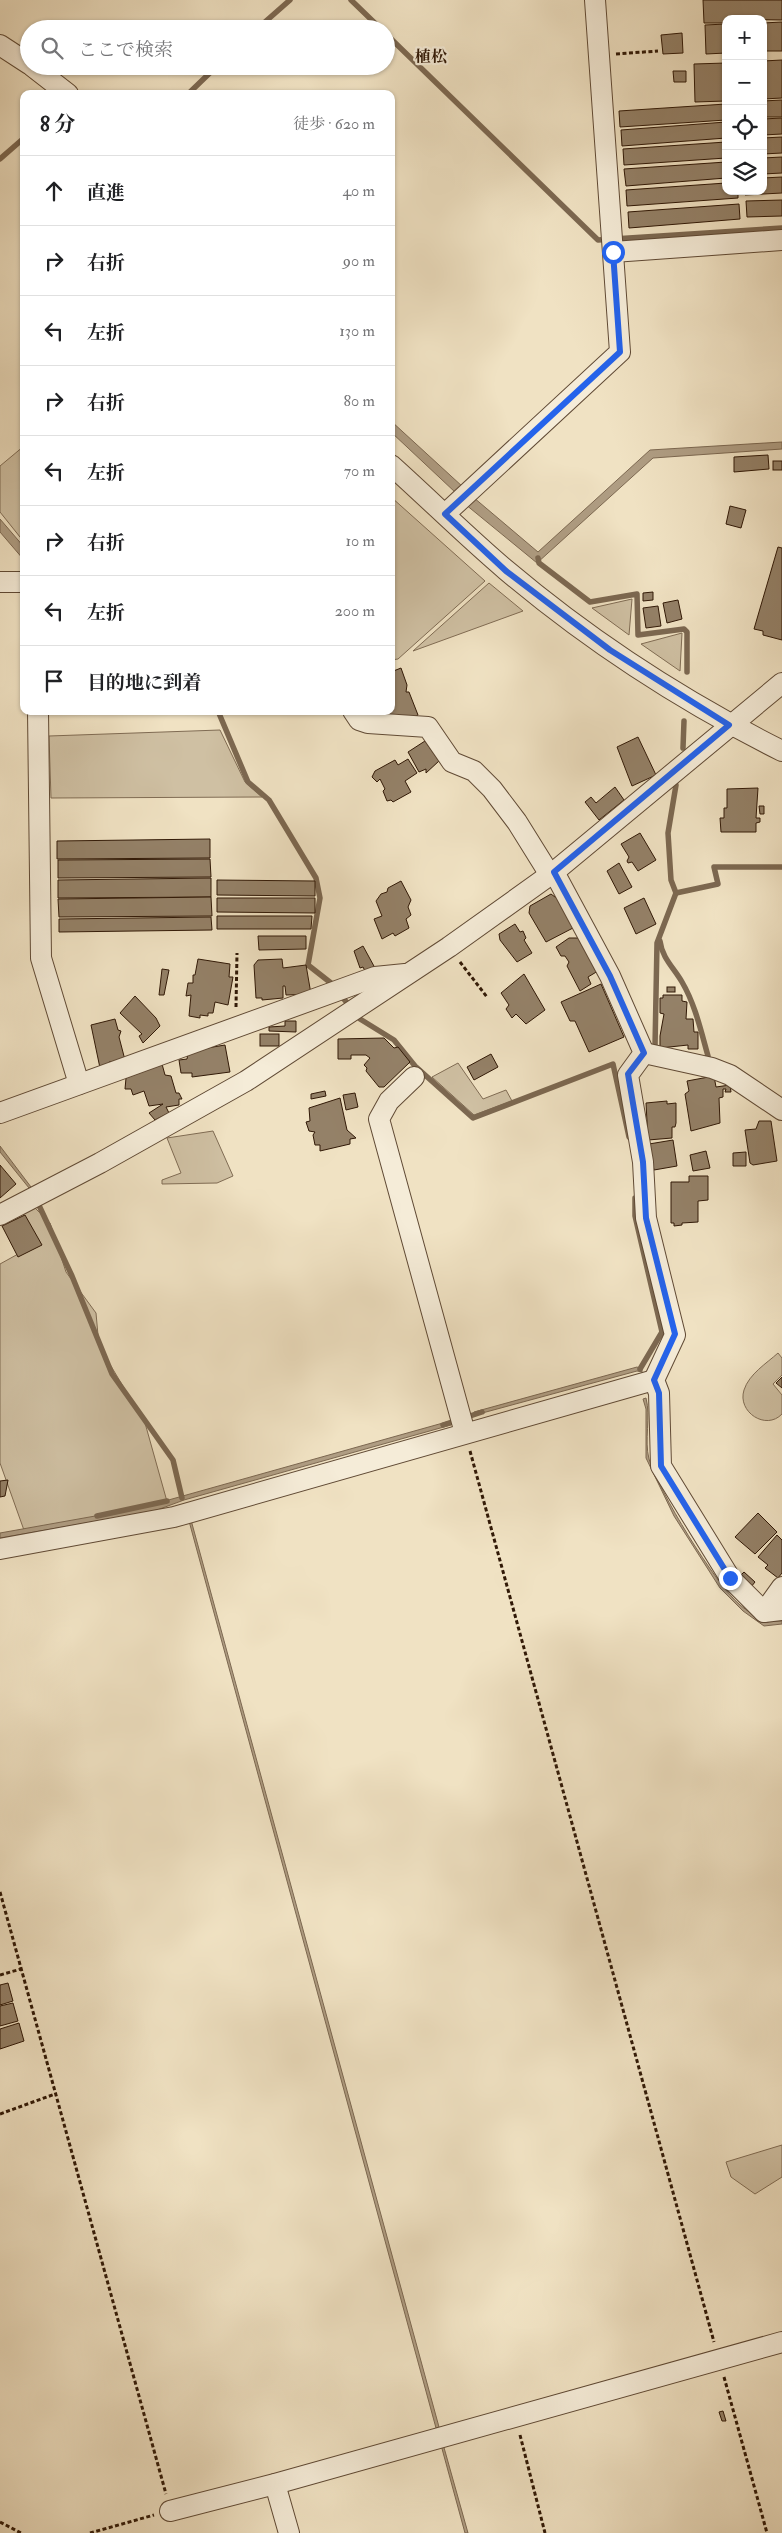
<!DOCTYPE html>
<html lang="ja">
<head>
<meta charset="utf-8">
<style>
  body { margin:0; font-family:"IM FELL Double Pica","Noto Serif JP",serif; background:#f6f6f6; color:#202124 }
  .controls { position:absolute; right:15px; top:15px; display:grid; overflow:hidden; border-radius:10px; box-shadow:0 1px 4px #0004 }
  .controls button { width:45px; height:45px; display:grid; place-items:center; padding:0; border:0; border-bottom:1px solid #e0e0e0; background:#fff; color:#202124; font:25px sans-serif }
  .stop { position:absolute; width:15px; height:15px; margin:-11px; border:4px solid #2563eb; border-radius:50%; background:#fff }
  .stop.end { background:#2563eb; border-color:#fff; box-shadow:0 1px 5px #0008 }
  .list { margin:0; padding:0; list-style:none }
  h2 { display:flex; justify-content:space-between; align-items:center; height:65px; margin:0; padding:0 20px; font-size:21px }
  h2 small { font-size:16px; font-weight:400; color:#757577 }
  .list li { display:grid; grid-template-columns:32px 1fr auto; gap:15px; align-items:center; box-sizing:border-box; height:70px; padding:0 20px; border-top:1px solid #e0e0e0 }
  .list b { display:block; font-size:19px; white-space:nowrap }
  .list em { font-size:16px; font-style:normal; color:#757577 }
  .icon { flex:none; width:28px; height:28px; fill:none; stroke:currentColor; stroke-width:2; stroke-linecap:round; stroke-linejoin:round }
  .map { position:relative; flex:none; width:782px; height:2533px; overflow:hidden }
  .search { position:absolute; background:#fff; box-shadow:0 1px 4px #0004; left:20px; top:20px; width:375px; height:55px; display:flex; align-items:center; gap:12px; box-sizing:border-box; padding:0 18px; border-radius:28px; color:#757577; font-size:19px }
  .panel { position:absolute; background:#fff; box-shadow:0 1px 4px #0004; left:20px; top:90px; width:375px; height:625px; border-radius:10px }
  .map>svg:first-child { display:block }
  .green { fill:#cfc0a3; stroke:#806c54 }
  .water { fill:#af9d83; stroke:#7c6851 }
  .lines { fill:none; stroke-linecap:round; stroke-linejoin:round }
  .stream { stroke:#7c6851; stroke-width:5.5 }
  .building { fill:#948168; stroke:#301806 }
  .minor-casing { stroke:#604a35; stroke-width:22 }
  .path { stroke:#301806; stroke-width:3; stroke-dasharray:4 2.5; stroke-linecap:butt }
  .minor { stroke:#f5ecd8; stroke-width:20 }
  .route { stroke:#2563eb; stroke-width:6 }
  .labels { text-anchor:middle; stroke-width:4.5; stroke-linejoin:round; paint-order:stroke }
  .neighbourhood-label { font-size:16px; font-weight:bold; fill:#301806; stroke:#f5ecd8 }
</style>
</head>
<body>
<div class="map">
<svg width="782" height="2533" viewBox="0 0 782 2533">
  <rect width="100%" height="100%" fill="#f0e2c3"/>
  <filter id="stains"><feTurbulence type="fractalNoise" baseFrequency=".004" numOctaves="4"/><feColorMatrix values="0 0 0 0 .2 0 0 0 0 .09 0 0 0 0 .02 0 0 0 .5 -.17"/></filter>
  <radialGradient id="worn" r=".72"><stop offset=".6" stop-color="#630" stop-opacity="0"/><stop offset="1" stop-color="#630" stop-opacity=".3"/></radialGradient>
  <g class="green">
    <path d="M24,446V542L0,512V466Z"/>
    <path d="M391,497L485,581L398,659L391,660Z"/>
    <path d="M489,583L523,611L413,651Z"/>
    <path d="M632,599L629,635L592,608Z"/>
    <path d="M682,633L680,671L641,644Z"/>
    <path d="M220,730L245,782L262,797L51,798L49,736Z"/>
    <path d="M458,1063L483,1099L506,1090L512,1101L474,1115L432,1077Z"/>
    <path d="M213,1131L233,1176L217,1183L162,1184V1180L181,1173L167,1138Z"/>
    <path d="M35,1208L50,1223L66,1272L96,1313L99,1346L145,1423L168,1505L25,1533L0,1463V1264L38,1243L23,1214Z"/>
    <path d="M778,1353L782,1358V1375L773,1384L782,1395V1414C766,1431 737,1412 744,1390C749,1374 767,1363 778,1353Z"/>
    <path d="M782,2145V2177L755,2194L731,2177L726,2162Z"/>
  </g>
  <g class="water">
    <path d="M391,421L463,487L456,493L391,432Z"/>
    <path d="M782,442V449L653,458L537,563L465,504L473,497L538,552L650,450Z"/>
    <path d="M0,519L24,547V560L0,532Z"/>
    <path d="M0,1146L31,1187L29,1188L0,1152Z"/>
    <path d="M637,1367L642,1369V1372L637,1371L475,1415L474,1412Z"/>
    <path d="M646,1398C651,1417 644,1440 649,1459C658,1490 715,1584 740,1605C747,1611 757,1617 765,1622L782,1621V1624L764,1626L743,1611L720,1588L674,1516L646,1458V1409L643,1399Z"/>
    <path d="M450,1421L451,1425L184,1500L157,1510L126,1516L0,1538V1533L140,1508Z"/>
    <path d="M191,1520L439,2427L436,2428L189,1521Z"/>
    <path d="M443,2444L468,2533H465L441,2445Z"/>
  </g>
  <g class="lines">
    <g class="stream">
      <path d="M351,0L381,29"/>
      <path d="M257,29L290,0"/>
      <path d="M386,34L598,240L782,228"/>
      <path d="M188,94L217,66"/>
      <path d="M0,159L24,138"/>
      <path d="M538,558L539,563L590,602L637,594L638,635L684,629L687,632V672"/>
      <path d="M218,711L248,782L269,800L316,878L320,898L308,965L331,983L360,1019L394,1040L415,1066L473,1118L613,1064L629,1137"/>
      <path d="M683,748L684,721"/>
      <path d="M676,893L718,884L714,867H782"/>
      <path d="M660,941C662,958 674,968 682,982C695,1004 701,1031 708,1056"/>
      <path d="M655,1047L657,943L676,893L671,880L668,833L676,785"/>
      <path d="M635,1198V1216L662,1332L640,1369"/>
      <path d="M36,1199L72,1276L112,1374L173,1460L182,1498"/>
      <path d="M443,1425L482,1412"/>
      <path d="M97,1516L167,1501"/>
    </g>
  </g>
  <g class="building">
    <path d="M703,0H782V20L726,19V23H704Z"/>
    <path d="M782,22V51H763V23Z"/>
    <path d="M726,24V53L706,54L705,25Z"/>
    <path d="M682,33L683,53L663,54L661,35Z"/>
    <path d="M782,60V98L763,99V61Z"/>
    <path d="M726,63V101L695,102L694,64Z"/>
    <path d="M673,71H686V82H674Z"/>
    <path d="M782,100V117H763V101Z"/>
    <path d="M726,104V120L620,127L619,111Z"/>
    <path d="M782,118V134L763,135V119Z"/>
    <path d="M726,122V138L622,146L621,130Z"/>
    <path d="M782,137V153L763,154V138Z"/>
    <path d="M726,142V158L624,165L623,149Z"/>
    <path d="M782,157V173L763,174V158Z"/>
    <path d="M726,162V178L626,186L624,169Z"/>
    <path d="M782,177V193L745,195V191H763V178Z"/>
    <path d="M726,183V191H738V198L627,206L626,190Z"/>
    <path d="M782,200V216L747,217L746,201Z"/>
    <path d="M739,204L740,219L629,228L628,212Z"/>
    <path d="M768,455L769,469L734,472V457Z"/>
    <rect x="773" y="461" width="9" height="9"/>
    <path d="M730,506L746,510L741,528L726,524Z"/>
    <path d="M778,547L782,548V640L763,635V631L754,629Z"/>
    <path d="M653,592V600L643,601V593Z"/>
    <path d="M678,600L682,619L667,623L663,603Z"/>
    <path d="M658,606L661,626L646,628L643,608Z"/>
    <path d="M401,668L407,685L406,692H409L418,715L405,722L380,715V711H391V672Z"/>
    <path d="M638,737L656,775L632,786L617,747Z"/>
    <path d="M425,741L439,761L426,773V769L419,772L408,752Z"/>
    <path d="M408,759L417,773L405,781L411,792L393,802L391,800L387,801L383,791L385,789L380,779L377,782L372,777L375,771L395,760L398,765Z"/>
    <path d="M615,787L624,800L599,820L585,802L591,797L596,803Z"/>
    <path d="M758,788L756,818H760V822L756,823V832H721L720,818H724V808H727V789Z"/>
    <path d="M759,806H764V814H760Z"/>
    <path d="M640,833L656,860L638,871L632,862L628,863L627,861L629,857L621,844Z"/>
    <path d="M210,839V858L57,859V841Z"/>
    <path d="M210,859L211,877L58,878V860Z"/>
    <path d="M619,863L632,887L619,894L607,871Z"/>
    <path d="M211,878V897L58,898V880Z"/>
    <path d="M217,880L315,881V896L217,895Z"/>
    <path d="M401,881L411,900L408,907L411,915L406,919L409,928L395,936L393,933L382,939L374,919L382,916L376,901L381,894L387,892L388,888Z"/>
    <path d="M551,894L559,900L573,928L546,942L529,913L530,906Z"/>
    <path d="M211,897L212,916L59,917L58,899Z"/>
    <path d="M217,898H315V913L217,912Z"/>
    <path d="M644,898L656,924L636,934L624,908Z"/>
    <path d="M217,916H312L311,929H217Z"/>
    <path d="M211,917L212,930L59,932V919Z"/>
    <path d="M515,924L520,932L523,931L526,938L524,940L532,953L517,962L500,940L499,934Z"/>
    <path d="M258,936H306V949L259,950Z"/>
    <path d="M569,938H578L598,971L588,977L591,984L580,991L567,966L569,962L565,956H561L556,947Z"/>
    <path d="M363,946L375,968L366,973L363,967L360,968L354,951Z"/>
    <path d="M198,959L230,964L229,977H233L228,1005L215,1002L213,1013H208V1016L200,1015V1018L189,1016L191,995L186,996L188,983H193V975H195Z"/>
    <path d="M282,959L283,968L306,965L311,994L286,995L285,986H283V998L262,1000V998H256L254,965L258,960Z"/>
    <path d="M162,969L169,970L164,995H159Z"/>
    <path d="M524,974L545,1010L526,1024L516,1014L512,1018L506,1009L509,1005L501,993Z"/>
    <path d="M601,984L624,1037L589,1052L575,1021H570L561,1002Z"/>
    <rect x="667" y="987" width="8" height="5"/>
    <path d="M663,995H682V1001L687,1002L686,1019H693L694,1032H698V1049H688V1045L660,1048V1036L664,1014L660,1013V998H663Z"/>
    <path d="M135,996L156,1018L160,1026L143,1043L139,1036L142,1034L120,1013Z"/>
    <path d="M115,1019L118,1030L121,1031L119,1037L125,1060L109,1062V1066L100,1068L91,1025Z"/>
    <path d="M285,1021H296V1032L269,1031V1027L285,1026Z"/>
    <rect x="260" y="1034" width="19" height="12"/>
    <path d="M384,1038L394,1048L398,1047L410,1062L384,1087H379L366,1071L367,1068L364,1065L370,1058L366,1055H351V1059H338V1039Z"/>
    <path d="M225,1045L230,1072L192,1077V1073H181L179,1060L187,1059L188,1053L195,1050Z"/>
    <path d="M491,1054L498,1067L474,1080L467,1067Z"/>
    <path d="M162,1064L165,1075L171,1076L176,1093H179L182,1099H179V1105L166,1107L169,1113L155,1120L149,1113L163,1104L149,1106L144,1091L133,1095L131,1089H125L126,1078Z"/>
    <path d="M714,1076L716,1087L730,1085L731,1092H725L726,1089H723V1097L719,1098L720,1123L691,1131L685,1094L689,1091L687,1081Z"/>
    <path d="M325,1091L326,1096L311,1099V1094Z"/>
    <path d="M355,1093L358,1107L346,1110L343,1095Z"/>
    <path d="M340,1098L347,1130L356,1138L350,1139V1144L320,1151V1145H315L313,1135L315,1132L309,1131L306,1122L310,1121L309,1108Z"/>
    <path d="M667,1101V1104L676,1103V1123L675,1127H672V1138L648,1140L646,1103Z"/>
    <path d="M759,1121H771L777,1161L753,1165L750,1163L745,1130L756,1129Z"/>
    <path d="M673,1140L677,1166L654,1170L649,1144Z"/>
    <path d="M706,1151L710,1168L693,1171L690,1155Z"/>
    <path d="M746,1152V1166H733V1153Z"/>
    <path d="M0,1165L16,1184L0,1198Z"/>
    <path d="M689,1176H708V1200L698,1201V1222L682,1223V1225L674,1226V1223H671V1182H689Z"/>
    <path d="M25,1215L42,1245L18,1257L2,1226Z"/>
    <path d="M782,1377V1388L776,1383Z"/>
    <path d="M8,1480L5,1496L0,1497V1481Z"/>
    <path d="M758,1513L777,1532L755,1554L735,1537Z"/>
    <path d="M777,1535L782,1540V1573L778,1578L765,1568L768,1565L758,1557Z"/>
    <path d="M744,1572L755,1582L751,1587L740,1576Z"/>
    <path d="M8,1983L13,2001L0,2005V1985Z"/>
    <path d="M13,2003L18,2021L0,2026V2006Z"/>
    <path d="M19,2023L24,2041L0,2049V2029Z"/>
    <path d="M723,2411L726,2421H722L719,2412Z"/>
  </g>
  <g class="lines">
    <defs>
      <g id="minor">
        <path d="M0,45L29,64"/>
        <path d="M32,66L68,94"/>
        <path d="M613,252L782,240"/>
        <path d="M391,465C430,500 467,537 506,570C590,641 684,702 782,751"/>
        <path d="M445,514L620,352L595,0"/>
        <path d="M0,582H24"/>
        <path d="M38,711L41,958L79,1084"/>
        <path d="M353,711L359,720L368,723L428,727L452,762L474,771L492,789L517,822L550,875"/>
        <path d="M554,872L610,976L644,1053L628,1075L643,1162L646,1218L675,1335L654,1380L659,1393L661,1466L730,1578L764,1612L782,1610"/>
        <path d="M644,1053L712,1068L730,1075L782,1110"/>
        <path d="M414,1077L389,1101L379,1119L465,1433"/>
        <path d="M0,1113L375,977L405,974"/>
        <path d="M0,1215L100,1163L246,1081L449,947L554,872L782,683"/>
        <path d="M0,1549L174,1517L654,1380"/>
        <path d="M764,1612L782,1587"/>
        <path d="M275,2484L289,2533"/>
        <path d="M170,2511L275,2484L782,2342"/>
      </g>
    </defs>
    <use href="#minor" class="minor-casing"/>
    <g class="path">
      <path d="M616,54L658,51"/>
      <path d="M460,962L487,997"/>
      <path d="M236,1007L237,953"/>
      <path d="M470,1451L714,2342"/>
      <path d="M0,1892L166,2494"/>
      <path d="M0,1975L21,1969"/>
      <path d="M0,2114L55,2094"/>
      <path d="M724,2377L767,2533"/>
      <path d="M520,2435L545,2533"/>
      <path d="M0,2522L21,2533"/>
      <path d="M90,2533L154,2515"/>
    </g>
    <use href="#minor" class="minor"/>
  </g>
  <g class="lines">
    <path class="route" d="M613,252L620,352L445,514L506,571L610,650L729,725L554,872L610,976L644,1053L628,1074L643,1162L646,1218L675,1334L654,1380L659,1393L661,1466L730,1578"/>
  </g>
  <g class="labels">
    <g class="neighbourhood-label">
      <text x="431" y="62">植松</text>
    </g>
  </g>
  <rect width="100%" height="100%" filter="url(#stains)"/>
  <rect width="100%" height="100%" fill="url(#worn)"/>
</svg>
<div class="controls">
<button>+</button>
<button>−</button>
<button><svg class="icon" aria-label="locate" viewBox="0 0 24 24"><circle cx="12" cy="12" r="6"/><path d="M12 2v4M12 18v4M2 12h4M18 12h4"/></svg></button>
<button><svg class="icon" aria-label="layers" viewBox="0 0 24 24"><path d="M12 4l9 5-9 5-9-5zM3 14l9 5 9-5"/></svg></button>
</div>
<div class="stop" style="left:613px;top:252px"></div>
<div class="stop end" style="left:730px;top:1578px"></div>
<div class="search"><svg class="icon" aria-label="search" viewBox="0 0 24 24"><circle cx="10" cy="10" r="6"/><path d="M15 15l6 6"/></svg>ここで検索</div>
<section class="panel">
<h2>8 分<small>徒歩 · 620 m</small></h2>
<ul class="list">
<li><svg class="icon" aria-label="ahead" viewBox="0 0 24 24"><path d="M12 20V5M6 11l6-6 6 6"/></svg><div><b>直進</b></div><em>40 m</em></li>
<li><svg class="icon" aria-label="right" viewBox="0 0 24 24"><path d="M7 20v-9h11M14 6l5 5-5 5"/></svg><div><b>右折</b></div><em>90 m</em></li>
<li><svg class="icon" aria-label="left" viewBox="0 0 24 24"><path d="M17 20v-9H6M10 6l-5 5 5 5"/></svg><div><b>左折</b></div><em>130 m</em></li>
<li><svg class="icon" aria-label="right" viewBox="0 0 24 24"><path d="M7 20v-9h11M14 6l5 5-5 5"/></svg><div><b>右折</b></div><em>80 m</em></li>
<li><svg class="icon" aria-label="left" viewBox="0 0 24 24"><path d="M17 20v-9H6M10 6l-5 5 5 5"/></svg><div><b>左折</b></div><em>70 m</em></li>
<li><svg class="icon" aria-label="right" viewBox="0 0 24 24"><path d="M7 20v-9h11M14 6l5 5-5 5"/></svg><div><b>右折</b></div><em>10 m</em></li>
<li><svg class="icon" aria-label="left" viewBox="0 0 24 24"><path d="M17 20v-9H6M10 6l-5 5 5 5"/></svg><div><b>左折</b></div><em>200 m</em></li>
<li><svg class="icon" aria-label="arrive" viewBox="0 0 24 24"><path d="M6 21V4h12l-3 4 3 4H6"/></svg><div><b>目的地に到着</b></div></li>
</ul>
</section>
</div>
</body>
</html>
